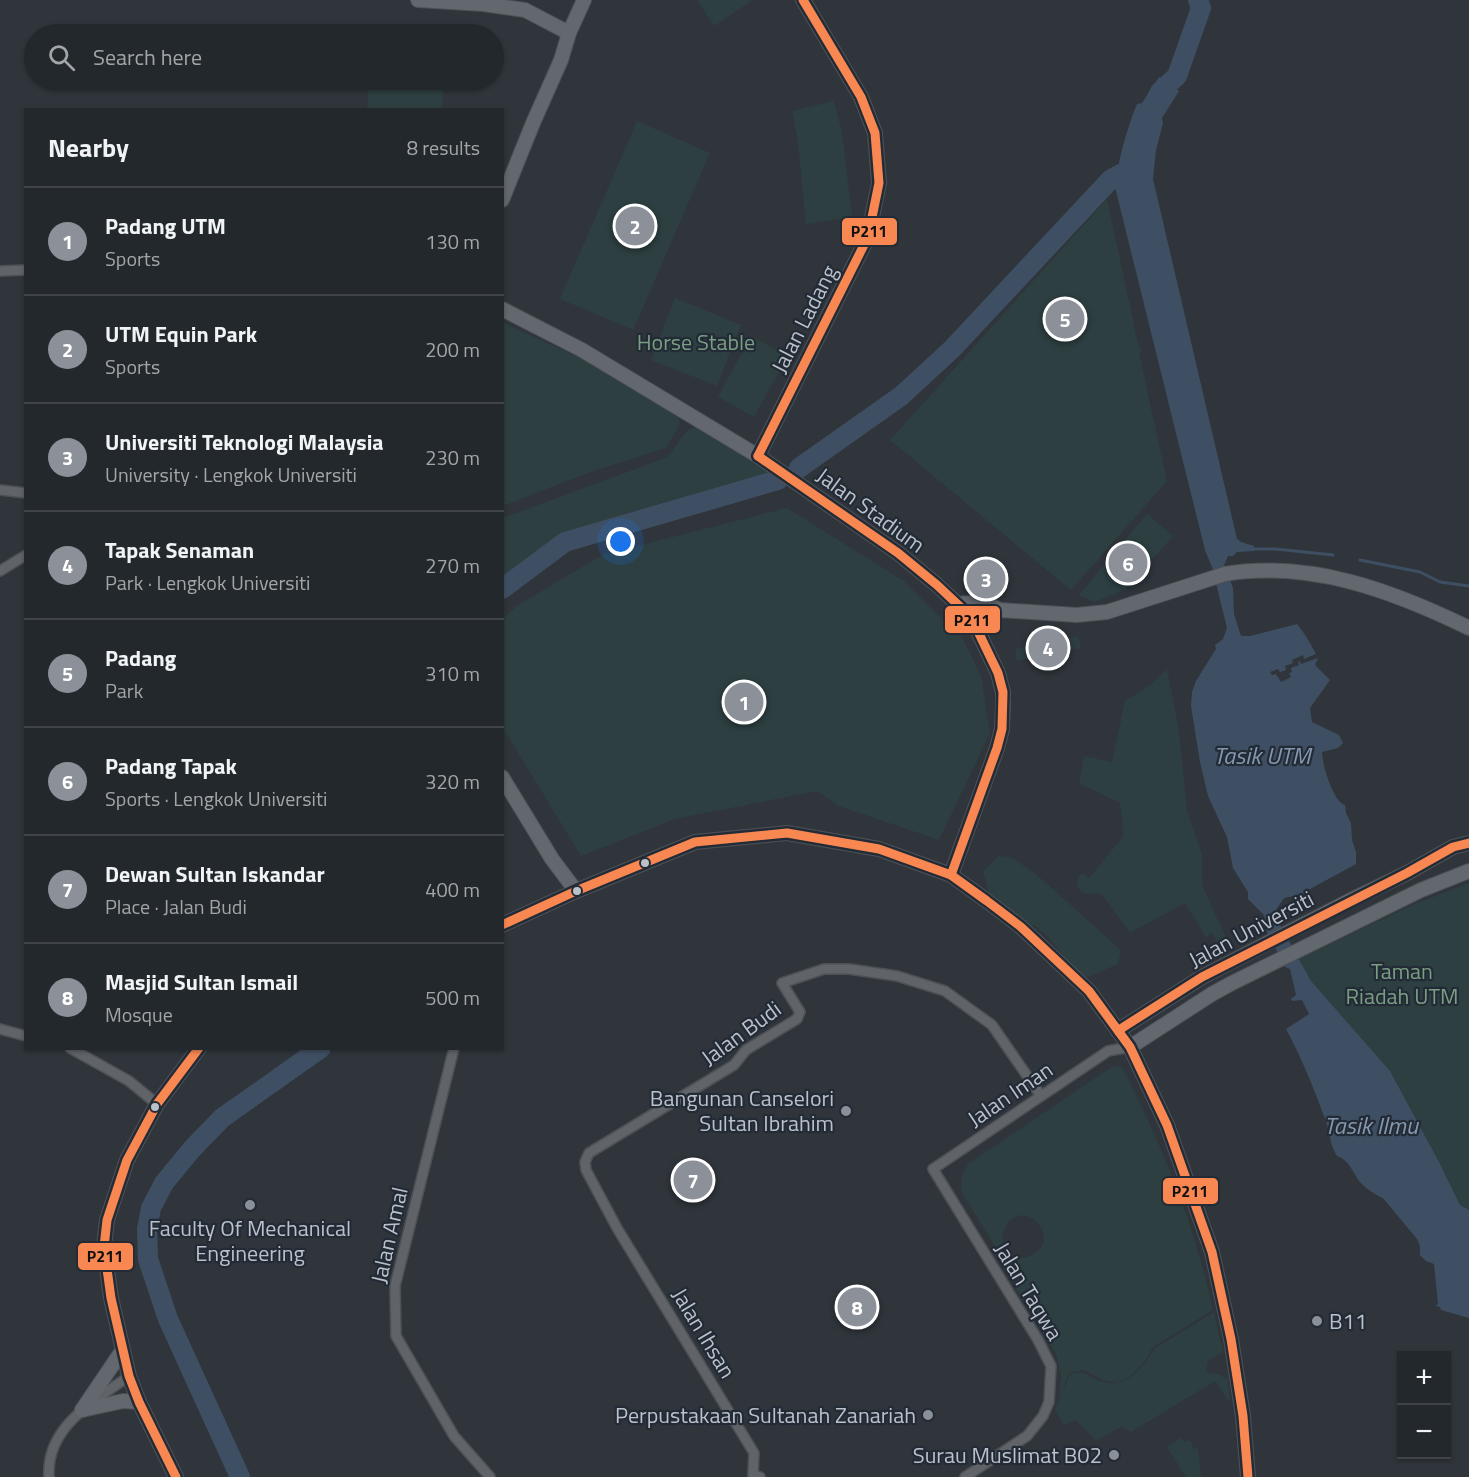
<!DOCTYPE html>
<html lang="en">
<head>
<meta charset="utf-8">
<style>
  body { margin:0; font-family:"Titillium Web",sans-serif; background:#2b3034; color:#f1f3f6 }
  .controls { position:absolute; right:18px; bottom:18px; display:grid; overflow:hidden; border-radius:0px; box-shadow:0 2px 4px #0004 }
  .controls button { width:54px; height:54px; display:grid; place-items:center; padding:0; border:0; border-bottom:2px solid #404448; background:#23282c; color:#f1f3f6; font:30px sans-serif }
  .you { position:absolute; left:621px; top:542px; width:21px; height:21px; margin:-15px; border:4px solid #fff; border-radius:50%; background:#1a73e8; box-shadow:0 0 0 9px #1a73e833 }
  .badge { display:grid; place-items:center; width:39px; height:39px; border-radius:50%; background:#8c9099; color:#fff; font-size:20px; font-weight:700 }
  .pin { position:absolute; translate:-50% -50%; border:3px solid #fff; box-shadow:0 2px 6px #0006 }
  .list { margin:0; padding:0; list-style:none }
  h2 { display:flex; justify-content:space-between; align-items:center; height:78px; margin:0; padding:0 24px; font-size:26px }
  h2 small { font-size:20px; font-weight:400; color:#a3a6a9 }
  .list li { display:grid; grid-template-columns:39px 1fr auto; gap:18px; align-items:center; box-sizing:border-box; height:108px; padding:0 24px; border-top:2px solid #404448 }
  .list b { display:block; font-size:22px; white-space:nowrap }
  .list p { margin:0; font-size:20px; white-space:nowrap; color:#a3a6a9 }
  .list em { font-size:20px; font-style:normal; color:#a3a6a9 }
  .icon { flex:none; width:33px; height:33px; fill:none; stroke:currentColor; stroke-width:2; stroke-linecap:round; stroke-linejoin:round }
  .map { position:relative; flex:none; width:1469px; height:1477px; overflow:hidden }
  .search { position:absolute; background:#23282c; box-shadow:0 2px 4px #0004; left:24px; top:24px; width:480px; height:66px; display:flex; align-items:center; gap:15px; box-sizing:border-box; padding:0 21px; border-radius:33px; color:#a3a6a9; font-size:22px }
  .panel { position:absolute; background:#23282c; box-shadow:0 2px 4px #0004; left:24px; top:108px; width:480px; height:942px; border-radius:0px }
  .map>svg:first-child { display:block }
  .green { fill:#2d3f41 }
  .water { fill:#3f4f63 }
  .pier { fill:#2f353b }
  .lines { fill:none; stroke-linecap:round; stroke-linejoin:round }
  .stream { stroke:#3f4f63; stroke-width:3 }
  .river { stroke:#3f4f63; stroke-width:20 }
  .street-casing { stroke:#4d5156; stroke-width:12 }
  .secondary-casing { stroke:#4d5156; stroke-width:16 }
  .street { stroke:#606368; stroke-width:9 }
  .secondary { stroke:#63676e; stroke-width:14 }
  .bus-1-casing { stroke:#222b36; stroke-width:14 }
  .bus-1 { stroke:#f88751; stroke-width:9 }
  .bus-dot { fill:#bbc1ca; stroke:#222b36; stroke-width:2 }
  .poi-dot { fill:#8a9098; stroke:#222b36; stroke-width:2 }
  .labels { text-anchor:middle; stroke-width:4.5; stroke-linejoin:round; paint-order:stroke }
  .street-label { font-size:22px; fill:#bbc1ca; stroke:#222b36 }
  .park-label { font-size:22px; fill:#7b9e83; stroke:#222b36 }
  .poi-label { font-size:22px; fill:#bbc1ca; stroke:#222b36; text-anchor:end }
  .water-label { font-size:24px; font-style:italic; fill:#8698ae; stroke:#222b36 }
  .line-badge { stroke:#222b36; stroke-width:2 }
  .pale-badge-label { font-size:16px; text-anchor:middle; font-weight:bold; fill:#111 }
</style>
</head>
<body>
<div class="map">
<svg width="1469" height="1477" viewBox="0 0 1469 1477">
  <rect width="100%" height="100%" fill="#2f353b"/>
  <g class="green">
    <path d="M697,0H753L714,26Z"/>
    <path d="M369,80H444L442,109H367Z"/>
    <path d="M834,101L842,132L852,217L806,224L798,141L792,111Z"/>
    <path d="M637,121L710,153L633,330L560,299Z"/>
    <path d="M1107,199L1138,344L1142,351L1139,353L1167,481L1071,590L890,440Z"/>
    <path d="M675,298L741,325L717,386L651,360Z"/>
    <path d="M503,323L589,362L678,414L680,424L668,445L666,448L590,472L503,506Z"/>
    <path d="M751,336L788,356L754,417L718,397Z"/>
    <path d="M695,427L702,428L778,475L669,505L561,538L503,583V518L665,458C678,449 680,432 695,427Z"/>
    <path d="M787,508L904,581L964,641L981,676L990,733L939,840L839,806L817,791L675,819L581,856L503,728V619L518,605L602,555Z"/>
    <path d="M1147,514L1173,536L1126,589L1095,602L1079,595Z"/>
    <path d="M1078,636L1081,648L1017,661L1015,649Z"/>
    <path d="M1167,669L1179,732L1187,811L1202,854V885L1226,938L1218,944L1212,933L1206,937L1185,903L1130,933L1102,894L1082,893C1075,885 1076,881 1082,873L1089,878L1124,836L1120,803L1079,783L1084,756L1112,762L1125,701L1148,687Z"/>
    <path d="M999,856L1013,858L1037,875L1121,950L1118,964L1083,979L1047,936L1035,926L1024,923L990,897L983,871Z"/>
    <path d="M1469,883V1210L1460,1205L1439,1162L1390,1071L1311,981L1299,959L1410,906Z"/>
    <path d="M1113,1066L1122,1067C1162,1145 1195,1225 1213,1310L1153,1347L1147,1358L1130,1377L1118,1383L1103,1380L1084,1370L1069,1373L1059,1401L1061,1377L1056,1354L998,1259L1008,1251C1020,1264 1036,1256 1044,1243C1045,1207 1000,1206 1003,1243L996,1248L961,1191L962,1176L968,1164Z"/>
    <path d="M1214,1312L1223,1352L1208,1361L1206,1372L1221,1375L1228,1380L1230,1403L1215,1381L1131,1432L1121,1427L1096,1441L1076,1420L1064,1425L1055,1410L1070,1374C1089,1371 1085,1376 1101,1381C1127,1390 1142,1369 1154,1349Z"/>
    <path d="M1181,1438L1185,1442L1189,1440L1192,1442L1193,1449L1198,1448L1201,1477H1186L1167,1447Z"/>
  </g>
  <path class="water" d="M1159,77L1179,91L1162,118L1163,123L1156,150L1153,179L1237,539L1241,542L1254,546V551L1237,552L1233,556H1228L1224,565L1233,588L1234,614L1241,636H1250L1297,624C1306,635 1312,646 1318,658L1315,665L1330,680L1310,708L1312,722L1339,735L1343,743L1338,748L1322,752C1322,764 1333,802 1345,805L1346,813L1351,823L1352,840L1356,852V864L1299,895L1284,898L1276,910L1281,917L1278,921L1311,981L1390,1071L1439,1162L1460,1205L1469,1210V1318L1441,1310L1440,1307L1436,1306L1438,1303L1434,1264L1426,1261L1420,1255V1246L1417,1239L1383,1198C1374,1194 1365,1188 1359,1181C1353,1172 1348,1159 1337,1156C1329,1144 1330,1129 1324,1116C1313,1086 1301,1057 1286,1029L1309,1014L1302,1000L1292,1001L1291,999L1296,995L1290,969L1285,967L1266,930L1264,915L1248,899V892L1233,868L1227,837L1208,796L1200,762L1191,706L1192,692L1196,681L1216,649L1215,645L1223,639L1227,628L1212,567L1205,550L1115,187C1119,157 1126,131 1137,104L1142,103Z"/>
  <path class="pier" d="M1316,654L1318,658L1301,664L1300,661L1298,662L1299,665L1291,668L1292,672L1289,673L1291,677L1281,682L1276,674L1272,675L1270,672L1278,669L1280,672L1286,670L1285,666L1293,663L1292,660L1303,655L1304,659Z"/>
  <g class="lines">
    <g class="stream">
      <path d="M1251,549H1276L1333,555"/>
      <path d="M1360,560L1420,572L1440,582L1469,586"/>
    </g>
    <g class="river">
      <path d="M1154,104L1160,92L1177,76L1201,8L1198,0"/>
      <path d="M799,468L901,396L952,349L1111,179L1134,167L1135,160"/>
      <path d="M502,589L565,542L778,480"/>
      <path d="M240,1477L168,1319L148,1259L147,1229L151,1208L164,1183L192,1149L222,1118L321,1048"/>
    </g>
    <defs>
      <g id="street">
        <path d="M0,271L26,270"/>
        <path d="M0,490L26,493"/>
        <path d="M0,571L26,555"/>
        <path d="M0,1029L26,1036"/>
        <path d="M70,1048L129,1081L157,1104"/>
        <path d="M454,1048L395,1286L396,1336L454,1436L490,1477"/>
        <path d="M49,1477C46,1426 94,1402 129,1376"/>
        <path d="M760,1477L753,1475L754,1453L617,1228L586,1170L585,1162L589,1153L734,1065L746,1050L797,1019L800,1012L782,983L824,969H849L897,976L945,991L992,1025L1041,1096"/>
        <path d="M965,1477L1027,1436L1043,1416L1049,1402L1051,1366L1038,1340L933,1169L1108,1051L1130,1047"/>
      </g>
      <g id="secondary">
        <path d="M418,0L483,4L525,10L569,33"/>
        <path d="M502,200L533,123L561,60L569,33L584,0"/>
        <path d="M502,309L582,350L758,456L898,553L937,585L971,617L998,673L1003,692V706L1002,729L997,748L951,875"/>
        <path d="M758,456L868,237L879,183L875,133L861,97L803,0"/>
        <path d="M958,604C973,602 986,602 1000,610"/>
        <path d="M971,617L1000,610L1077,615L1107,612L1225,574C1311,560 1393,591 1469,628"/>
        <path d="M502,777L552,859L576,891"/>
        <path d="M502,925L576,891L695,842L787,833L879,849L951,875L987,901L1021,927L1089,991L1130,1047L1167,1125L1212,1252L1231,1339L1243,1416L1248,1477"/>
        <path d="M1119,1032L1122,1028L1202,977L1349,901L1407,873L1453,847L1469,843"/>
        <path d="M1130,1047L1212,994L1232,983L1421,890L1469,871"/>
        <path d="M82,1410L122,1351"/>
        <path d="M82,1410L123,1401L139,1402"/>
        <path d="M176,1477L139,1402L129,1376L111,1298L104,1247L107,1220L127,1160L157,1104L199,1048"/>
      </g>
    </defs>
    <use href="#street" class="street-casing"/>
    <use href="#secondary" class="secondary-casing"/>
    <use href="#street" class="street"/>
    <use href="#secondary" class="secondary"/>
    <defs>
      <g id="bus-1">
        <path d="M758,456L898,553L937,585L971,617L998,673L1003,692L1002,729L997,748L951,875"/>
        <path d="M758,456L868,237L879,183L875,133L861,97L803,0"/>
        <path d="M502,925L576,891L695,842L787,833L879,849L951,875L987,901L1021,927L1089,991L1130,1047L1167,1125L1212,1252L1231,1339L1243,1416L1248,1477"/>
        <path d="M1119,1032L1122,1028L1202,977L1407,873L1453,847L1469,843"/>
        <path d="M176,1477L139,1402L129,1376L111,1298L104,1247L107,1220L127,1160L157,1104L199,1048"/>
      </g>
    </defs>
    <use href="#bus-1" class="bus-1-casing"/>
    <use href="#bus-1" class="bus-1"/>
  </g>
  <g class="bus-dot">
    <circle cx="645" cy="863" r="5"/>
    <circle cx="577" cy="891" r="5"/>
    <circle cx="155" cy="1107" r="5"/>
  </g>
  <g class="poi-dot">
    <circle cx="846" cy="1111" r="6"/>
    <circle cx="250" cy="1205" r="6"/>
    <circle cx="1317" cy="1321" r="6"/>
    <circle cx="928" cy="1415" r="6"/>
    <circle cx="1114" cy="1455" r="6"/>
  </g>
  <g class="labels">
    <g class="street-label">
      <text transform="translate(804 319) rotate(-63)" y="8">Jalan Ladang</text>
      <text transform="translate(871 510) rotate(36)" y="8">Jalan Stadium</text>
      <text transform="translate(1251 929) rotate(-28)" y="8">Jalan Universiti</text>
      <text transform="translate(741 1033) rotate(-36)" y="8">Jalan Budi</text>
      <text transform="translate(1010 1094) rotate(-34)" y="8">Jalan Iman</text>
      <text transform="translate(389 1235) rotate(-77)" y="8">Jalan Amal</text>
      <text transform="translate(1029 1291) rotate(59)" y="8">Jalan Taqwa</text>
      <text transform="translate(704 1333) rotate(59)" y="8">Jalan Ihsan</text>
    </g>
    <g class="park-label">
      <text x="696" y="350">Horse Stable</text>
      <text x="1402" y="979">Taman<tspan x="1402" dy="25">Riadah UTM</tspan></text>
    </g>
    <g class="poi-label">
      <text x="834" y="1106">Bangunan Canselori<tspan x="834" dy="25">Sultan Ibrahim</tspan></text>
      <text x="250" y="1236" text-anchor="middle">Faculty Of Mechanical<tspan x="250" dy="25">Engineering</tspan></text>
      <text x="1329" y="1329" text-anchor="start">B11</text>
      <text x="916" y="1423">Perpustakaan Sultanah Zanariah</text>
      <text x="1102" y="1463">Surau Muslimat B02</text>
    </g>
    <g class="water-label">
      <text x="1262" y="764">Tasik UTM</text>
      <text x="1371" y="1134">Tasik Ilmu</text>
    </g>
  </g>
  <g class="line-badge">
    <rect x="841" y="217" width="57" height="29" rx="6" fill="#f88751"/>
    <rect x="944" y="605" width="57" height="29" rx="6" fill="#f88751"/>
    <rect x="1162" y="1177" width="57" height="28" rx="6" fill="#f88751"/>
    <rect x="77" y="1242" width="57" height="29" rx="6" fill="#f88751"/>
  </g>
  <g class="pale-badge-label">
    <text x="869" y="237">P211</text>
    <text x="972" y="626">P211</text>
    <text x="1190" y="1197">P211</text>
    <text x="105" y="1262">P211</text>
  </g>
</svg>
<div class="controls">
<button>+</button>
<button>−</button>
</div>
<div class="you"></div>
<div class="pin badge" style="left:744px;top:702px">1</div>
<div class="pin badge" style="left:635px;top:226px">2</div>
<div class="pin badge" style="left:986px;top:579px">3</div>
<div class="pin badge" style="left:1048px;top:648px">4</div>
<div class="pin badge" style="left:1065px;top:319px">5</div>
<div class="pin badge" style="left:1128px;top:563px">6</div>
<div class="pin badge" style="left:693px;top:1180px">7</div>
<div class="pin badge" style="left:857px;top:1307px">8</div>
<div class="search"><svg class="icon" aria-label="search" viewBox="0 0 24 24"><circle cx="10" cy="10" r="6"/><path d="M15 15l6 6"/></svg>Search here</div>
<section class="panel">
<h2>Nearby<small>8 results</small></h2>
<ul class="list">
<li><span class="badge">1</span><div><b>Padang UTM</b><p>Sports</p></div><em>130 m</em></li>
<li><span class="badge">2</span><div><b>UTM Equin Park</b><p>Sports</p></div><em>200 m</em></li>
<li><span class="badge">3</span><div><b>Universiti Teknologi Malaysia</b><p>University · Lengkok Universiti</p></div><em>230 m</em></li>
<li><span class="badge">4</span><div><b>Tapak Senaman</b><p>Park · Lengkok Universiti</p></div><em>270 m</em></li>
<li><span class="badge">5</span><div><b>Padang</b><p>Park</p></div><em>310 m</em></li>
<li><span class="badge">6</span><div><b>Padang Tapak</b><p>Sports · Lengkok Universiti</p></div><em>320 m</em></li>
<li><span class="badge">7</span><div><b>Dewan Sultan Iskandar</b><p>Place · Jalan Budi</p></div><em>400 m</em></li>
<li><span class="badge">8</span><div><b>Masjid Sultan Ismail</b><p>Mosque</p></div><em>500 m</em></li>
</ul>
</section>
</div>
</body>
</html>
